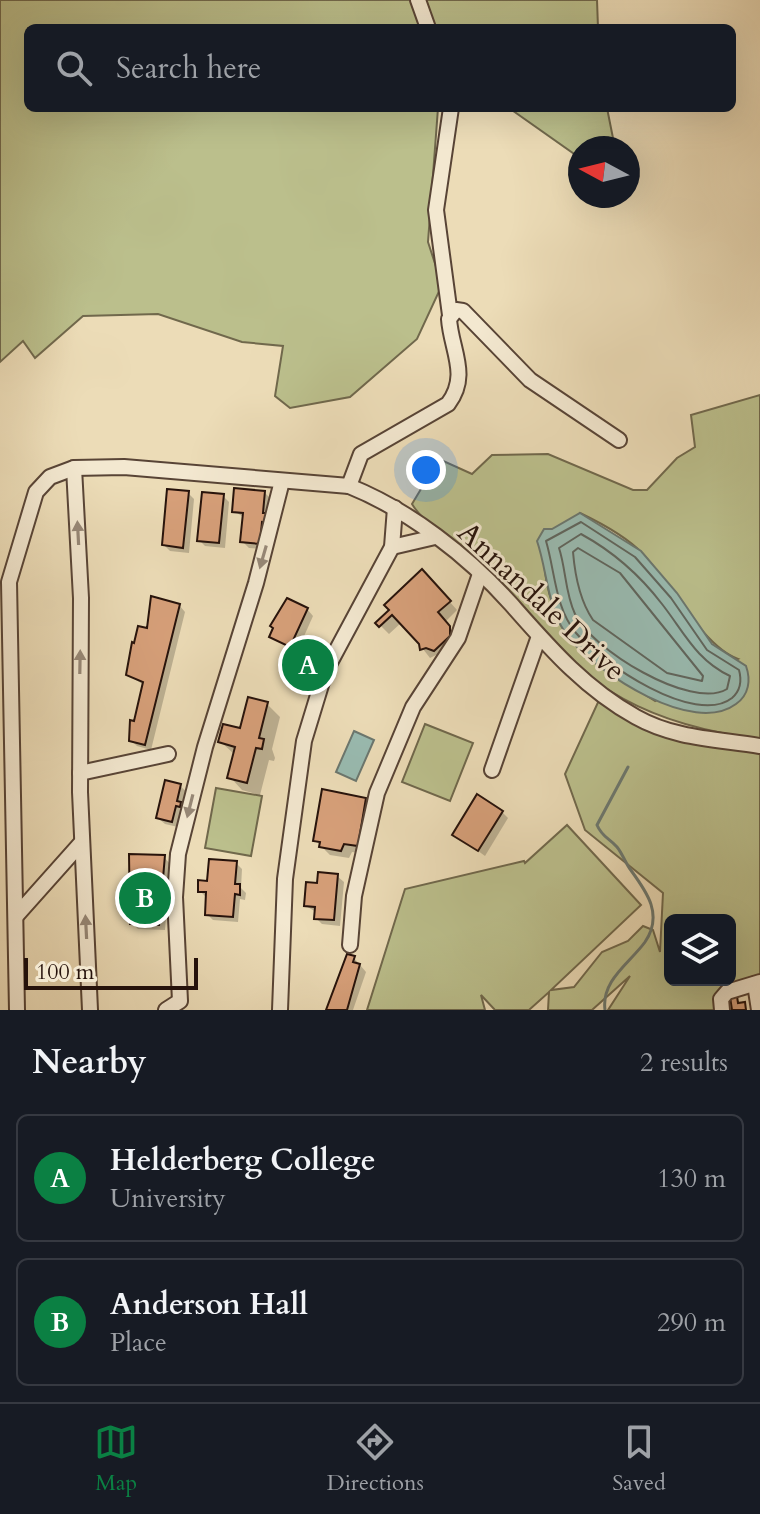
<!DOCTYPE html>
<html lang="en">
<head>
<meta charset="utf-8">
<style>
  body { margin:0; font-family:Cardo,serif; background:#20242c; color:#f1f3f6 }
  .controls { position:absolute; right:24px; bottom:24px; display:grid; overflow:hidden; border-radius:12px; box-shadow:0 8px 32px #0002 }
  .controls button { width:72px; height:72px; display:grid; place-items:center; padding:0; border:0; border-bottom:2px solid #363941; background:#171b24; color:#f1f3f6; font:40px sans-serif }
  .compass { position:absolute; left:568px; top:136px; width:72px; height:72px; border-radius:50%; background:#171b24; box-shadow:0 8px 32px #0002; rotate:277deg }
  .scale { position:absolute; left:24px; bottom:20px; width:174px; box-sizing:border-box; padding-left:8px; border:4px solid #26120b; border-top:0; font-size:22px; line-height:28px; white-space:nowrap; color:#26120b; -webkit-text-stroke:6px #f3e8d0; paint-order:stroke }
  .you { position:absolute; left:426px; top:470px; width:28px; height:28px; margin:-20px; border:6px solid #fff; border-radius:50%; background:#1a73e8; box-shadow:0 0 0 12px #1a73e833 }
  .badge { display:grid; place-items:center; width:52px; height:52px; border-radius:50%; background:#0b8043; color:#fff; font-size:26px; font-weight:700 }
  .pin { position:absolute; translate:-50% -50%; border:4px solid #fff; box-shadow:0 2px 8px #0006 }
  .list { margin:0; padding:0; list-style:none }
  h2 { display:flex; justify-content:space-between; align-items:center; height:104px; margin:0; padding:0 32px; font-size:34px }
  h2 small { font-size:26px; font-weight:400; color:#9ea1a6 }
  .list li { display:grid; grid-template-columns:52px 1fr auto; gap:24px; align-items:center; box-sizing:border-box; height:128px; margin:0 16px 16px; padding:0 16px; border:2px solid #363941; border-radius:12px }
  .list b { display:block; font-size:30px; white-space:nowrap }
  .list p { margin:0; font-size:26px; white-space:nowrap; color:#9ea1a6 }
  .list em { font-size:26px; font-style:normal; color:#9ea1a6 }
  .icon { flex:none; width:44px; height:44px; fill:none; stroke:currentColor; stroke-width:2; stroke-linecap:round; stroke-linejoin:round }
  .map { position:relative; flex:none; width:760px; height:1010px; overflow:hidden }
  .search { position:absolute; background:#171b24; box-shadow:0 8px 32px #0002; left:24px; right:24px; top:24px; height:88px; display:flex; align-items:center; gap:20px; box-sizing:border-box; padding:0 28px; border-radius:12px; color:#9ea1a6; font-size:30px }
  .sheet { height:392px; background:#171b24 }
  nav { display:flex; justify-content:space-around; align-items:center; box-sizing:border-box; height:112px; border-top:2px solid #363941; background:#171b24; font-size:22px; color:#9ea1a6 }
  nav a { display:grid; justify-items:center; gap:4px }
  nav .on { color:#0b8043 }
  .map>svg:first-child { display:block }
  .green { fill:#bbbf8c; stroke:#70684c; stroke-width:2; fill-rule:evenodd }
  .water { fill:#99bbb1; stroke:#6b776f; stroke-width:2 }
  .shadow { fill:#0003 }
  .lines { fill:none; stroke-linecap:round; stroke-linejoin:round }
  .shore { stroke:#60665e; stroke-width:2 }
  .stream { stroke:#6b776f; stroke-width:3 }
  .building { fill:#d7a07a; stroke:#26120b; stroke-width:2 }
  .minor-casing { stroke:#584436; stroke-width:18 }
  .minor { stroke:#f3e8d0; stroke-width:14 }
  .oneway { fill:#978877 }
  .labels { text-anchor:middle; stroke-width:6; stroke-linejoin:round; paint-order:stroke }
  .street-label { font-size:30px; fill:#26120b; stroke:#f3e8d0 }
</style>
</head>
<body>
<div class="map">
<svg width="760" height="1010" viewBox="0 0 760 1010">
  <rect width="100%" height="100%" fill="#ecdcb7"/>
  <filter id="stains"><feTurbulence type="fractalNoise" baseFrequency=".0025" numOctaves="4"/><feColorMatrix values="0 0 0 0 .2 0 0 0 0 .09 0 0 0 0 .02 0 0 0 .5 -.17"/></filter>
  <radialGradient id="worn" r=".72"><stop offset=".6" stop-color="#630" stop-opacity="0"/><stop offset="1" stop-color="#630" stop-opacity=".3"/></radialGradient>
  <g class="green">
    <path d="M0,0H597L598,28H28V108H438L428,242L442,285L417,339L350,397L290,408L275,396L283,346L242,342L158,314L83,316L35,358L23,341L0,362Z"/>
    <path d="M509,108H607L615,148H580V158Z"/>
    <path d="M760,395V739C648,725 590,690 514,607C504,597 502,580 492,570C469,547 429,532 412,504L439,459L472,474L492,455L548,454L633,490H647L677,458L695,447L691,415ZM580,513C601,523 627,537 643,554C670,584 704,647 738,659L655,701C596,664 547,636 544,559Z"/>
    <path d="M600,698L633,721L760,750V980L724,991L718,1010H608L630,976L592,1010H548L549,992L529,1010H495L481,995L485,1010H367L405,889L524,861L525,863L567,825L641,905L551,990L574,987L602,952L628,941L643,926L653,930L660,952L663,893L585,830L565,774ZM670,920H730V980H670Z"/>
    <path d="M425,724L473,743L450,801L402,782Z"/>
    <path d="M216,788L262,796L251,856L205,848Z"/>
  </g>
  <g class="water">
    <path d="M580,513L641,551L677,593L712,644L746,666C751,680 749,695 736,704C693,736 599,674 570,639C547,612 548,573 537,541L544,529H552Z"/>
    <path d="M354,731L374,740L356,781L336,772Z"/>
  </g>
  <g class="shadow">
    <path d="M264,492L271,499L266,549L249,548L242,541L245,518L234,511Z"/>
    <path d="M188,493L194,499L189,553L170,551L164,545Z"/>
    <path d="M223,496L229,502L225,548L205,546L199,540Z"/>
    <path d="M431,581L457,610L445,622L458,637L443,659L436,655L430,658L402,622L389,634L378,623Z"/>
    <path d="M179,605L185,612L151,750L137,746L131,740L144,685L128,675L133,647L140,628L148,630Z"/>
    <path d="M307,609L313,616L297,652L272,637Z"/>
    <path d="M267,704L280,717L272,749L275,758L274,761L269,760L260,795L242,790L230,777L234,754L221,742L242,731Z"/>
    <path d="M180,786L187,792L178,827L165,824L158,818Z"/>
    <path d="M365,800L374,809L366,854L352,852L349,858L330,855L315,840Z"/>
    <path d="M502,812L508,818L485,856L455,834Z"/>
    <path d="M164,857L170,864L165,930L138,929L132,923Z"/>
    <path d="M236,863L242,869L241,888L246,893L245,900L240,899L238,922L213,920L207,914L206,897L200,891Z"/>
    <path d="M337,876L344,882L340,926L322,924L316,918V912L306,906L318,885Z"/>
    <path d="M354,958L366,972L353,1010H330Z"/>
  </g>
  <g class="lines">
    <g class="shore">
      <path d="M581,522L635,557L671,598L707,650L739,670C742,681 740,691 732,698C695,727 601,663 576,633C555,608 555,571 546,541Z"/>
      <path d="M581,534C614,552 639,574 662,604C684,632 696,660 730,676L727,689C691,711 590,648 575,614C565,593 566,569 559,548Z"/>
      <path d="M578,548L620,573L703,676L702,681L667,673L593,620C580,601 575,576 573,552Z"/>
    </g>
    <path class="stream" d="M605,1010C601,980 630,963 645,942C664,914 646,891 630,869C625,862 622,853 617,847C609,838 602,837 597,825L628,767"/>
  </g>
  <g class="building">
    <path d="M234,488L265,491L263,513H268L267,523L262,522L260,544L240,542L243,513L232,512Z"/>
    <path d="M167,489L189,491L183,548L162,545Z"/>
    <path d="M202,492L224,494L219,543L197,541Z"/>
    <path d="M422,569L451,601L438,612L450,626V636L434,651L426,648L420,650L419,644L392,615L379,627L375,623L389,610L384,605Z"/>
    <path d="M151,596L180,604L145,745L129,741L130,720L134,721L143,682L126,675L132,642L134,643L138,626L147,628Z"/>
    <path d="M287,598L308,608L290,647L269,637L273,628L270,626Z"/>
    <path d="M248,697L268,702L259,738L264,739L262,749L256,748L247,783L227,778L235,747L218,742L223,724L240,728Z"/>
    <path d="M165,780L181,784L177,801L181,802L180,807L176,806L172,822L156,818Z"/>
    <path d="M322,789L366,798L358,846L344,844L341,851L319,847L320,842L313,841Z"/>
    <path d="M477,794L503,811L478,851L452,835Z"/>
    <path d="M129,854L165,855L159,925L130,924Z"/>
    <path d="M209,859L237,861L235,884H240V895L235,894L233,917L205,915L206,892H198V880L207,881Z"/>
    <path d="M318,872L338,874L334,920L314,919L315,907L304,906L306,882L317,883Z"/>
    <path d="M347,954L355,956L353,962L360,964L347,1010H326Z"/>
    <path d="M737,996L738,1003L745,1002L746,1010H732L730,997Z"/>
  </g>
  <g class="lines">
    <defs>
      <g id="minor">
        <path d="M418,0L428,28"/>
        <path d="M450,315L436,210L451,108"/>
        <path d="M74,468L81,598L80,792L90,1010"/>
        <path d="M349,486L361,454L448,404C470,375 451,350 449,319L456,310L463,311L530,380L619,440"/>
        <path d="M392,547L435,537"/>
        <path d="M492,770L538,639"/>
        <path d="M80,773L168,754"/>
        <path d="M16,916L82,842"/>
        <path d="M350,945L354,896L377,793L413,707L458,638L480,574"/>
        <path d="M755,984L759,1010"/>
        <path d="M17,1010L9,582L36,492L50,477L74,468L124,467L349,486C409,510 468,556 511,604C549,647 584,688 636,717C675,739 718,739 760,746"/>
        <path d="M166,1010L180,1001L175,897L178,854L205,747L256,583L282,481"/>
        <path d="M280,1010L285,879L304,741L325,672L392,547L395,508"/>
        <path d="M722,1010L721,999L727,992L760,982"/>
      </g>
    </defs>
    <use href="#minor" class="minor-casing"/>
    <use href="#minor" class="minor"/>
  </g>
  <defs><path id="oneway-solid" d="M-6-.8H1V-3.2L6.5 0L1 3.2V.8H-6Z" transform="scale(2)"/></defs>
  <g class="oneway">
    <use href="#oneway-solid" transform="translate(78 533) rotate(-93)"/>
    <use href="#oneway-solid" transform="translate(263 557) rotate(106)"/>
    <use href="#oneway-solid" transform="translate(80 662) rotate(-89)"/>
    <use href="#oneway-solid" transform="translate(190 806) rotate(104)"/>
    <use href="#oneway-solid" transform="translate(86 927) rotate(-93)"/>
  </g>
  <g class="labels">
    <g class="street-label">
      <text transform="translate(542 601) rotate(43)" y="10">Annandale Drive</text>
    </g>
  </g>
  <rect width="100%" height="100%" filter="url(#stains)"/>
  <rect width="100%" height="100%" fill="url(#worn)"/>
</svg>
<div class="controls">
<button><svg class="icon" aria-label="layers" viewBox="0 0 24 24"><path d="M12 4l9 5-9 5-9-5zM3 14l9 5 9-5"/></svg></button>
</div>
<svg class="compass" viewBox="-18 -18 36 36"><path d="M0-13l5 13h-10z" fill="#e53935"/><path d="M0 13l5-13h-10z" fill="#9ea1a6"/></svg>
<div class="scale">100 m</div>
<div class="you"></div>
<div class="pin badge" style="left:308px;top:665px">A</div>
<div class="pin badge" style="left:145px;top:898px">B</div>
<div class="search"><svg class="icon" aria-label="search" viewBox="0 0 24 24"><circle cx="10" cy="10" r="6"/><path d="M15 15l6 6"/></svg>Search here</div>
</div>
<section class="sheet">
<h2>Nearby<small>2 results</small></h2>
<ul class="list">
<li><span class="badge">A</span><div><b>Helderberg College</b><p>University</p></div><em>130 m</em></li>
<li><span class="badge">B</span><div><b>Anderson Hall</b><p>Place</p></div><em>290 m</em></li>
</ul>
</section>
<nav>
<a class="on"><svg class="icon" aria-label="map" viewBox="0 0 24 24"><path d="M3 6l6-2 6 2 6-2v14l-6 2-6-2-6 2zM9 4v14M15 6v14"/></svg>Map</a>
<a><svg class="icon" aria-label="directions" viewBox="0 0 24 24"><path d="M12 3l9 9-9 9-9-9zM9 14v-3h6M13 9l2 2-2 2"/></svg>Directions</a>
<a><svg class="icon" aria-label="saved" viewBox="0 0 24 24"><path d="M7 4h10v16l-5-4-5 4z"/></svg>Saved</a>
</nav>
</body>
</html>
